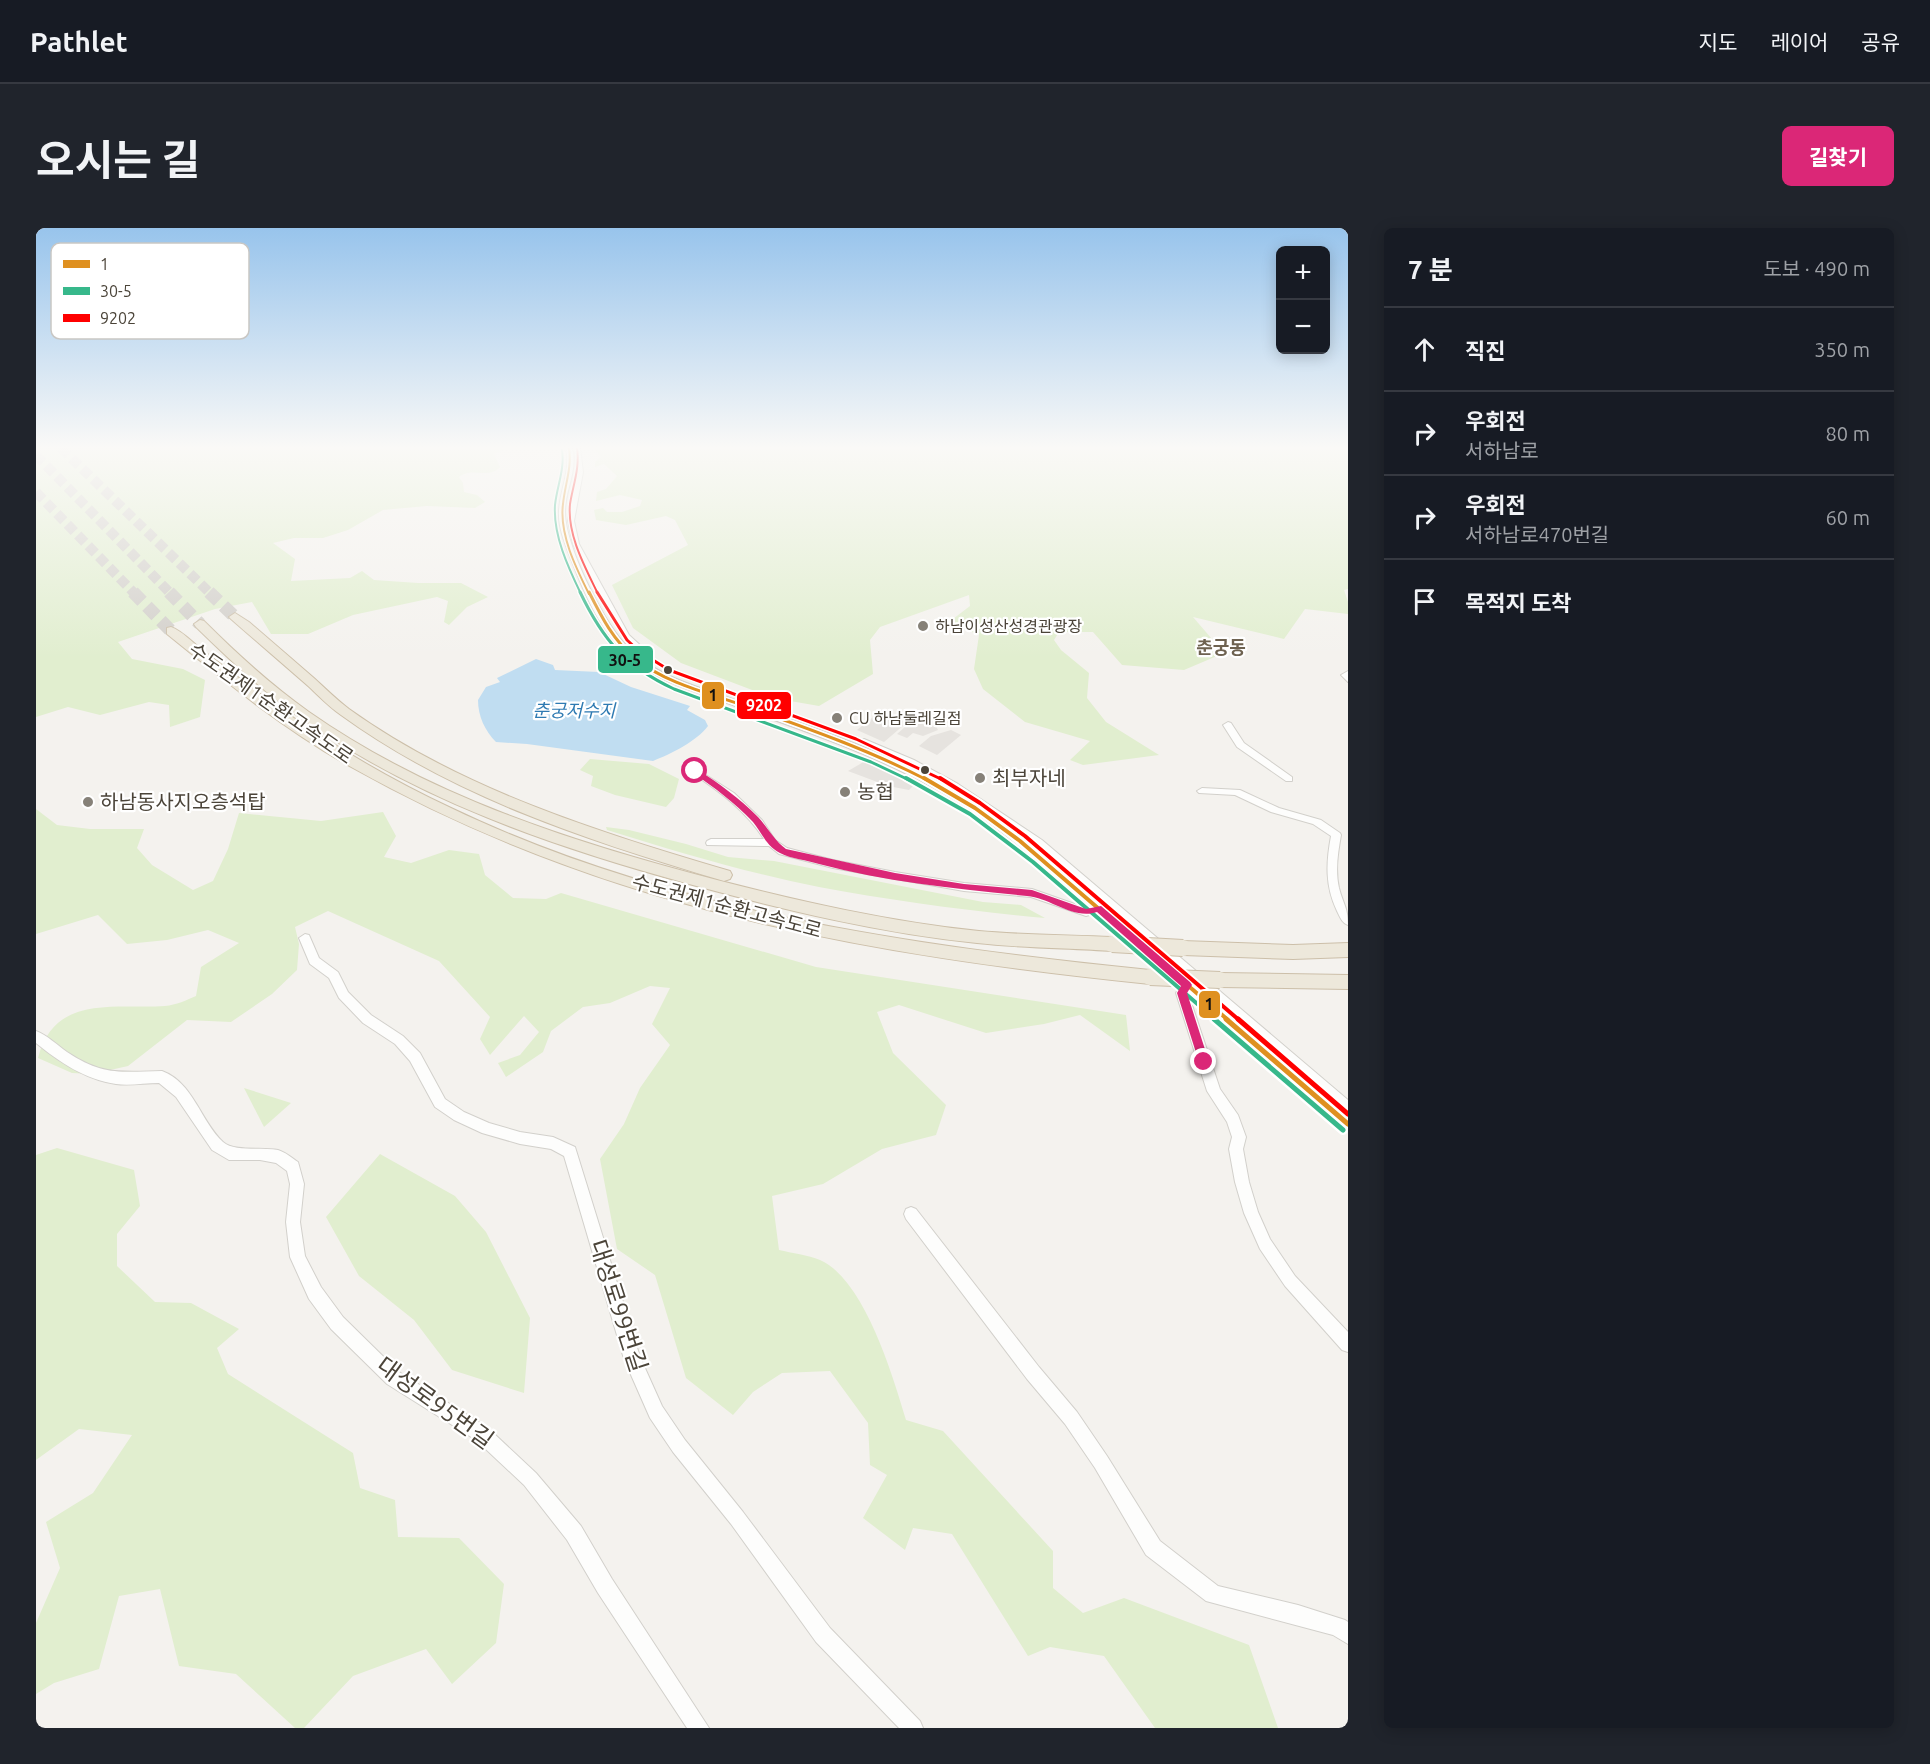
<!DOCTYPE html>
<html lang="ko">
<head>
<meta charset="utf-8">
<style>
  body { margin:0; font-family:Ubuntu,"Noto Sans KR",sans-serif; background:#20242c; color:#f1f3f6 }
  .controls { position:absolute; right:18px; top:18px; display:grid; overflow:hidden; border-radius:9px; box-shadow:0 3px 15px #0003 }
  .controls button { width:54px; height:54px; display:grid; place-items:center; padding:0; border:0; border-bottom:2px solid #363941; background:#171b24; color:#f1f3f6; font:30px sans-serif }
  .stop { position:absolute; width:18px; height:18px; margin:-14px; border:4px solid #db2777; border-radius:50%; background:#fff }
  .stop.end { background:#db2777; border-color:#fff; box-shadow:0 2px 6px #0008 }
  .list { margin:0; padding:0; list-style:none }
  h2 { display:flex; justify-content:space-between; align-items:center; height:78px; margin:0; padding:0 24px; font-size:26px }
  h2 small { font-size:20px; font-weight:400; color:#9ea1a6 }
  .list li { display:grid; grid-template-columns:39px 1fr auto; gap:18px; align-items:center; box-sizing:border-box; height:84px; padding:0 24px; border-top:2px solid #363941 }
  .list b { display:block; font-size:22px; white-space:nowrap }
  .list p { margin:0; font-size:20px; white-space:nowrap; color:#9ea1a6 }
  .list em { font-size:20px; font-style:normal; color:#9ea1a6 }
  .icon { flex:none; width:33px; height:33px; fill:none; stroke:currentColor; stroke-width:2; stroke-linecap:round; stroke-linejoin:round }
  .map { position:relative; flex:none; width:1312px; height:1500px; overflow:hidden; border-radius:9px }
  header { display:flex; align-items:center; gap:36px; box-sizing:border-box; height:84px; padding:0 30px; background:#171b24; border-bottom:2px solid #363941 }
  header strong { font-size:28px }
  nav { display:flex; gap:33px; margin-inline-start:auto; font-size:21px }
  .intro { display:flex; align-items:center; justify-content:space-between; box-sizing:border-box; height:144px; padding:0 36px }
  h1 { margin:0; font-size:42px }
  .button { padding:15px 27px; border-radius:9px; background:#db2777; color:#fff; font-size:21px; font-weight:700 }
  main { display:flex; gap:36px; padding:0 36px }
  aside { flex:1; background:#171b24; border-radius:9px; box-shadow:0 3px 15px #0003 }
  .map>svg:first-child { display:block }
  .green { fill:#e1eecf }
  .parking { fill:#e6e3df }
  .water { fill:#c0ddf1 }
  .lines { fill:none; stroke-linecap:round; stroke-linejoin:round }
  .highway-tunnel-far1 { stroke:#d2cfca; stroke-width:10; stroke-dasharray:10 5; stroke-linecap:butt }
  .highway-tunnel { stroke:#d2cfca; stroke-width:13; stroke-dasharray:13 7; stroke-linecap:butt }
  .minor-casing { stroke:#d2d0cb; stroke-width:2 }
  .highway-casing { stroke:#ccbfa9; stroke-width:2 }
  .minor { fill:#fdfdfc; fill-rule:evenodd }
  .highway { fill:#ede8db; fill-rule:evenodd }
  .highway-bridge-casing { stroke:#ccbfa9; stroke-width:18; stroke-linecap:butt }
  .highway-bridge { stroke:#ede8db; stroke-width:16 }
  .bus-1-far3-casing { stroke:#fff; stroke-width:4.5 }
  .bus-1-far2-casing { stroke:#fff; stroke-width:6 }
  .bus-1-far1-casing { stroke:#fff; stroke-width:8 }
  .bus-1-casing { stroke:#fff; stroke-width:10 }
  .bus-2-far3-casing { stroke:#fff; stroke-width:4.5 }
  .bus-2-far2-casing { stroke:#fff; stroke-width:6 }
  .bus-2-far1-casing { stroke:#fff; stroke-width:8 }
  .bus-2-casing { stroke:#fff; stroke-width:10 }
  .bus-3-far3-casing { stroke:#fff; stroke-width:4.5 }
  .bus-3-far2-casing { stroke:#fff; stroke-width:6 }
  .bus-3-far1-casing { stroke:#fff; stroke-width:8 }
  .bus-3-casing { stroke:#fff; stroke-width:10 }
  .bus-1-far3 { stroke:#df9020; stroke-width:2 }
  .bus-1-far2 { stroke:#df9020; stroke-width:3 }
  .bus-1-far1 { stroke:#df9020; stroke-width:4 }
  .bus-1 { stroke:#df9020; stroke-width:5 }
  .bus-2-far3 { stroke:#37b88b; stroke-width:2 }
  .bus-2-far2 { stroke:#37b88b; stroke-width:3 }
  .bus-2-far1 { stroke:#37b88b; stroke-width:4 }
  .bus-2 { stroke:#37b88b; stroke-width:5 }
  .bus-3-far3 { stroke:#f00; stroke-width:2 }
  .bus-3-far2 { stroke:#f00; stroke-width:3 }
  .bus-3-far1 { stroke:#f00; stroke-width:4 }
  .bus-3 { stroke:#f00; stroke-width:5 }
  .route { fill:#db2777 }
  .poi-dot { fill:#868178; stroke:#fff; stroke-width:2 }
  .bus-dot { fill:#4b4439; stroke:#fff; stroke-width:2 }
  .labels { text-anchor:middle; stroke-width:4.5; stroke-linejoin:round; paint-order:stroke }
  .far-poi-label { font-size:16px; fill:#4b4439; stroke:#fff; text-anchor:start }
  .far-quarter-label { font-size:18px; font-weight:bold; fill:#6e6250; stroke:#fff }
  .far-water-label { font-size:18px; font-style:italic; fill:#2e7ab2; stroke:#fff }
  .street-label { font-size:20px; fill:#4b4439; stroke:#fff }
  .poi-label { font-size:20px; fill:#4b4439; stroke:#fff; text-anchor:start }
  .near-street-label { font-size:24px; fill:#4b4439; stroke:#fff }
  .key { fill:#fff; stroke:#c9c7c4; stroke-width:1.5 }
  .key-label { font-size:16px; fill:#4b4439 }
  .line-badge { stroke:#fff; stroke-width:2 }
  .badge-label { font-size:16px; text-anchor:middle; font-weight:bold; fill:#fff }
  .pale-badge-label { font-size:16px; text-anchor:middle; font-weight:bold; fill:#111 }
</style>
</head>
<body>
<header>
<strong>Pathlet</strong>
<nav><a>지도</a><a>레이어</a><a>공유</a></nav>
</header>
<div class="intro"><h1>오시는 길</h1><a class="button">길찾기</a></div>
<main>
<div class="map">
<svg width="1312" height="1500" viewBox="0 0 1312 1500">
  <rect width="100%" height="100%" fill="#f4f2ee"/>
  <g class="green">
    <path d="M3,220L470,221L458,226L464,239C452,252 436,238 423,249L427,255L428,264L441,267L449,274L439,280L391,278L347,282L312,302L287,310H258L237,315L259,331L255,353L314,350L326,343L338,352L382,355H425L452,369L431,379L413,397L408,394L412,373L401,369L317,387L272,406H235L216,374L179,381L82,414L96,431L147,441L169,452L164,489L134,499L133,477L113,474L64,487L32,479L0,489V222Z"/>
    <path d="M558,221H1312V361L1308,362L1312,374V386L1269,381L1248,411L1157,389L1188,425L1148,442L1086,437L1057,404H1023L1018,412L1025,422L1053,445L1051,470L1070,494L1123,527L1047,537L1034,532L1054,513L989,494L947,461L938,441L943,407L913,394L934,378L933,367L844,399L834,412L837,446L783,478L737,470L645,435L597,400L576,357L652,317L639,292L630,288L590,297L560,292L558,282L567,280L571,284H586L604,278L606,272L584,267L560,273L561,264L570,261L581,248L568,236L559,239V234L565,229Z"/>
    <path d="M554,531L613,536L643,551L638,570L630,579L579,567L555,558L557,548L544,542Z"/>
    <path d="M0,581L21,597L54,601H108L101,620L116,637L157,662L177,653L192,621L203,585L285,593L347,584L360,608L348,629L375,635L413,622L443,626L449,647L477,670L510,671L525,665L780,739L1090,787L1094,823L1044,787L1008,796L950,805L863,777L841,784L857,825L910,877L900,907L846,921L787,956L736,968L743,1022C756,1025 772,1027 784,1032C828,1051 857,1148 870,1192L907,1203L1017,1323V1360L1047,1385L1088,1370L1213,1417L1242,1500H1119L1068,1428L1014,1419L992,1428L916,1306L877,1300L869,1322L827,1290L851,1247L834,1237L832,1195L794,1143L746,1145L717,1164L697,1187L650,1150L619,1047L581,1021L564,931L588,896L604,860L634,817L616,796L634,760L614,758L574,775L547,779L515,803L507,824L470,849L462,835L484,827L503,804L488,788L454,827L444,811L454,789L403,733L292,683L259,699L263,716L261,742L236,766L195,794L151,792L92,838L56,846L36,845L2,830C18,766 79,781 129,778C140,777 151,772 160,768L165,739L203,715L172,702L131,712L91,716L62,687L0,706Z"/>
    <path d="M570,599L593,602L650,616L692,629L738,633L947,674L985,677L1009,690C933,683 858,673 783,659C712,645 641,624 571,602Z"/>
    <path d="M208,860L255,875L228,899Z"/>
    <path d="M21,920L98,942L104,978L81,1006V1038L119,1074L155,1075L203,1101L181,1120L192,1146L317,1225L324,1260L359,1272L362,1309L423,1310L468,1356L460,1415L416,1456L390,1421L317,1448L268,1500H259L200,1446L143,1438L124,1361L83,1368L63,1441L18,1455L0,1466V1395L24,1340L10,1294L57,1265L96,1207L43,1201L0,1232V927Z"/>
    <path d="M344,926L419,968L450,1004L494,1090L488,1165L416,1142L378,1092L323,1048L290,989Z"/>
  </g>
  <g class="parking">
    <path d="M846,482L865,491L869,496L848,514L821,502Z"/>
    <path d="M895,489L902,502L887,508L877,505L871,510L861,506L876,493V490Z"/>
    <path d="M915,502L925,507L901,527L883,518L895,508Z"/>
    <path d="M831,532L877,558L873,562L852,558L812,543Z"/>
  </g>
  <path class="water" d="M500,431L517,437L519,442L563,444L595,459L651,477L654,478L651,482L669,492L672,498C661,513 635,526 617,533L491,516L460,514C449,503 442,488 442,472L450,459L464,454L461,450Z"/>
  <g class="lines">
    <g class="highway-tunnel-far1">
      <path d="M25,220L175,366"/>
      <path d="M0,227L135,366"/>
      <path d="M0,264L99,366"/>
    </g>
    <g class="highway-tunnel">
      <path d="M97,364L135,403"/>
      <path d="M133,364L164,396"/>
      <path d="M173,364L199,389"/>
    </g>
    <defs>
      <g id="minor">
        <path d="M530,220H536C542,244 529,261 529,284C529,317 565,388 587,414C616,449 664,459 705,474C741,487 777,499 812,513C857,530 901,550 941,577C991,610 1035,650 1080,689C1133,734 1185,779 1238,824L998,616L915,560L871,536L823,514L828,511L878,532L922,556L1006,612L1312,872V886L1309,885L1312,888V902L1307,900L1152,765L1184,861L1202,887L1210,909L1207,921L1213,954L1222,984L1234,1011L1259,1048L1312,1104V1124L1306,1122L1249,1058L1224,1021L1208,985L1199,954L1193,921L1196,909L1191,894L1171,863L1140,765L1144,758L1060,685L1050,688L995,669L928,663L797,640L743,626L733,618L671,617L670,615L671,613L675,611H728C709,582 684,564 656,545V541L659,540L698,565L726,592L739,612L751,620L797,632L859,644L928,655L996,661L1050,680L1053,679C1000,632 947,583 883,552C825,522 763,501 702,479C666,465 625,456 595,431C566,407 548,365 535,331C529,316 522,299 523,283C524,261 535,243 530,220Z"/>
        <path d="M538,220H544L547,244L538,293L543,316L593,407L617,429V433H611L586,408L537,316L532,293L541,244Z"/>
        <path d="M1312,443V454L1305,447Z"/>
        <path d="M1192,494L1195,495L1208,515L1256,549V553H1250L1201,519L1187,497Z"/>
        <path d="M1166,560L1204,562L1243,580L1285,592L1304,605L1305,607C1302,624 1299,642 1303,660C1307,676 1312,679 1312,697C1306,695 1304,689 1301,683C1289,658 1290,635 1295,608L1277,596L1235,584L1199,567L1163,565L1161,563Z"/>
        <path d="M269,706L273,707L283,730L302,744L312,764L335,787L367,808L384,825L409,871L428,884L453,895L484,904L517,909L539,919L604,1129L626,1178L649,1212L707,1284L794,1400L884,1493L887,1500H863L780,1414L695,1296L637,1224L614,1190L588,1131L528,928L515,921L484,916L446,905L418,892L399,879L374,833L359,816L327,795L303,770L293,750L274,736L263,710Z"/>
        <path d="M0,803C11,807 21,817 31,824C67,848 85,844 126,843C157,854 165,894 187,914C198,924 226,919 242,922C249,924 256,930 262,934L268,956L264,994L269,1028L285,1059L307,1089L363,1144L452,1200L500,1245L545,1298L576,1351L673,1500H651L562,1365L531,1312L488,1257L440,1212L351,1156L295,1101L273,1071L254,1029L250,994L254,956L251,943L240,935L224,932H193L176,922L140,869L123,855C109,855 94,858 80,856C50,852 23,834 0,815Z"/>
        <path d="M875,979L880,981L1003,1139L1041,1184L1071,1228L1124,1313L1182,1358L1262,1377L1309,1392L1312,1394V1416L1297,1407L1170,1373L1110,1327L1059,1240L1029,1196L991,1151L870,991L868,986L870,981Z"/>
      </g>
      <g id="highway">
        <path d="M199,385L213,394C235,413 257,432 279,451C290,461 301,472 313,481C426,562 562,604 694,643L696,647L694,651L688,653C555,614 418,569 305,487C292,478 282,467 271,457C246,435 220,413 195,391L193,389Z"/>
        <path d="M164,392L168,393C201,426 235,457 273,484C394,569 539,615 681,652C767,674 855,694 943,703C987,707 1032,707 1076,709L1082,711L1085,716L1082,721L1076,723C1031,720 986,720 941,715C844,705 748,682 653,656C518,619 381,572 265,490C227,464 193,431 160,399L158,396Z"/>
        <path d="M135,399C146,403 156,414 165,421C186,437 207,453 228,469C287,512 349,549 415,580C632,684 877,718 1114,742L1120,744L1123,749L1120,754L1114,756C831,727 568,681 317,540C250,503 190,454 131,406V400Z"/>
        <path d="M1147,713L1257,717L1312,715V729L1257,731L1147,727L1141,725L1138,720L1141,715Z"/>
        <path d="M1184,745L1312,747V761L1184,759L1178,757L1175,752L1178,747Z"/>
      </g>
    </defs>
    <use href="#minor" class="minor-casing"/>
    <use href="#highway" class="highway-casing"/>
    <use href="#minor" class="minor"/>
    <use href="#highway" class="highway"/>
    <defs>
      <g id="highway-bridge">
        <path d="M1076,716L1147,720"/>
        <path d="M1114,749L1184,752"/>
      </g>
    </defs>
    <use href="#highway-bridge" class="highway-bridge-casing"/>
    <use href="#highway-bridge" class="highway-bridge"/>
    <defs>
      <path id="bus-1-far3" d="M533,220C536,240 529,256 527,276C523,306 540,340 553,366"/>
      <path id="bus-1-far2" d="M553,364C565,388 578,414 600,431C631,456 672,465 709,478C771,500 833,522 891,552"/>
      <path id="bus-1-far1" d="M888,550L939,580L984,613L1192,792"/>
      <path id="bus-1" d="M1190,791L1312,896"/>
      <path id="bus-2-far3" d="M526,222C529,241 521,258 519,277C517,307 532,339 545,366"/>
      <path id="bus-2-far2" d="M544,364C567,412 589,438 638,461L835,534L873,552"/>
      <path id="bus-2-far1" d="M870,550L934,586L997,634L1180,792"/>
      <path id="bus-2" d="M1178,791L1307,902"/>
      <path id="bus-3-far3" d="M541,220C544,240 537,257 534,276C531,307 549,339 562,366"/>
      <path id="bus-3-far2" d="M561,364L591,412L604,424L633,442L820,511L907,552"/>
      <path id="bus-3-far1" d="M904,550L944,575L989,608L1203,792"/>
      <path id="bus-3" d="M1202,791L1312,886"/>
    </defs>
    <use href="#bus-1-far3" class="bus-1-far3-casing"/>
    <use href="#bus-1-far2" class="bus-1-far2-casing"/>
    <use href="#bus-1-far1" class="bus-1-far1-casing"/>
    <use href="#bus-1" class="bus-1-casing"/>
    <use href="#bus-2-far3" class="bus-2-far3-casing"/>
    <use href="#bus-2-far2" class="bus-2-far2-casing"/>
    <use href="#bus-2-far1" class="bus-2-far1-casing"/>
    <use href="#bus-2" class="bus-2-casing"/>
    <use href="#bus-3-far3" class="bus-3-far3-casing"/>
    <use href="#bus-3-far2" class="bus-3-far2-casing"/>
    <use href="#bus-3-far1" class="bus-3-far1-casing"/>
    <use href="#bus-3" class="bus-3-casing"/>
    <use href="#bus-1-far3" class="bus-1-far3"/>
    <use href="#bus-1-far2" class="bus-1-far2"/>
    <use href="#bus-1-far1" class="bus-1-far1"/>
    <use href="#bus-1" class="bus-1"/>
    <use href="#bus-2-far3" class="bus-2-far3"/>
    <use href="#bus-2-far2" class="bus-2-far2"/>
    <use href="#bus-2-far1" class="bus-2-far1"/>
    <use href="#bus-2" class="bus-2"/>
    <use href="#bus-3-far3" class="bus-3-far3"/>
    <use href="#bus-3-far2" class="bus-3-far2"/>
    <use href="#bus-3-far1" class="bus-3-far1"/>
    <use href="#bus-3" class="bus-3"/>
  </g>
  <linearGradient id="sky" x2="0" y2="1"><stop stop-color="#98c4ec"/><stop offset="0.51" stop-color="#faf9f7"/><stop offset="1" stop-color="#faf9f7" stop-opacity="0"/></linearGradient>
  <rect width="1312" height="430" fill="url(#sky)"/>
  <path class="route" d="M657,542H662C684,556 703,570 722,589C732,600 738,612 750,621L859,645L928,656L996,662L1050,681L1065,678L1154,754L1156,757L1151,765L1173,834L1172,837H1164L1163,834L1141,765L1145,758L1061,684C1037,692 1015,670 991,668C921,661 851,654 783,636C771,632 755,631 744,625C730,618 726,605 717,594C698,574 679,560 657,545Z"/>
  <g class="poi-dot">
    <circle cx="887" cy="398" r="6"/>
    <circle cx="801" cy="490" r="6"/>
    <circle cx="944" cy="550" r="6"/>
    <circle cx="809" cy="564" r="6"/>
    <circle cx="52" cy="574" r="6"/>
  </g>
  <g class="bus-dot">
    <circle cx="632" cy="442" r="5"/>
    <circle cx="889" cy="542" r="5"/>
  </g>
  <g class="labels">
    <g class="far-poi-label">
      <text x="899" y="404">하남이성산성경관광장</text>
      <text x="813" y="496">CU 하남둘레길점</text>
    </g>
    <g class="far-quarter-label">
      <text x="1185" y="426">춘궁동</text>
    </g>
    <g class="far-water-label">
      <text x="538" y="489">춘궁저수지</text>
    </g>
    <g class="street-label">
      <text transform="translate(235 475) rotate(35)" y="7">수도권제1순환고속도로</text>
      <text transform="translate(691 678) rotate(15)" y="7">수도권제1순환고속도로</text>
    </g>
    <g class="poi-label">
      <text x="956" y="557">최부자네</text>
      <text x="821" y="571">농협</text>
      <text x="64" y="581">하남동사지오층석탑</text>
    </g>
    <g class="near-street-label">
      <text transform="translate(582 1078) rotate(72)" y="8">대성로99번길</text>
      <text transform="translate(399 1175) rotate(36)" y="8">대성로95번길</text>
    </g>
  </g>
  <rect x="15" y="15" width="198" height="96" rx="9" class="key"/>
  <rect x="27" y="32" width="27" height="8" fill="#df9020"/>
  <rect x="27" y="59" width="27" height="8" fill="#37b88b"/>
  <rect x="27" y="86" width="27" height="8" fill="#f00"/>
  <g class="key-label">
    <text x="64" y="42">1</text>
    <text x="64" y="69">30-5</text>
    <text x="64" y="96">9202</text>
  </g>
  <g class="line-badge">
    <rect x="561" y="417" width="57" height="29" rx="6" fill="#37b88b"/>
    <rect x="665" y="453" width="24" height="29" rx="6" fill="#df9020"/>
    <rect x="700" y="463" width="56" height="29" rx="6" fill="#f00"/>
    <rect x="1162" y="762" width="23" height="29" rx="6" fill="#df9020"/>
  </g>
  <g class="badge-label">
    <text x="728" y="483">9202</text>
  </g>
  <g class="pale-badge-label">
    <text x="589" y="438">30-5</text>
    <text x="677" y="473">1</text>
    <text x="1173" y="782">1</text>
  </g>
</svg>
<div class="controls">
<button>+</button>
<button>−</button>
</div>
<div class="stop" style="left:659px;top:543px"></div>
<div class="stop end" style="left:1168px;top:834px"></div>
</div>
<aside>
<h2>7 분<small>도보 · 490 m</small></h2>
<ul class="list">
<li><svg class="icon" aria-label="ahead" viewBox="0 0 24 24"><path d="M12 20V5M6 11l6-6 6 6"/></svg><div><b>직진</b></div><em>350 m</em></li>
<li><svg class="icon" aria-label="right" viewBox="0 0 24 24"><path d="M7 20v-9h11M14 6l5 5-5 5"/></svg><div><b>우회전</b><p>서하남로</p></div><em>80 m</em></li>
<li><svg class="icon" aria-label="right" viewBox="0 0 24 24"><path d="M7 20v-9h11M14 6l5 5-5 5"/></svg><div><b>우회전</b><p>서하남로470번길</p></div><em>60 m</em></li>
<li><svg class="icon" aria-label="arrive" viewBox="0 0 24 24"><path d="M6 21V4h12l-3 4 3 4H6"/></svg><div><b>목적지 도착</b></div></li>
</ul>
</aside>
</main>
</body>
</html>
